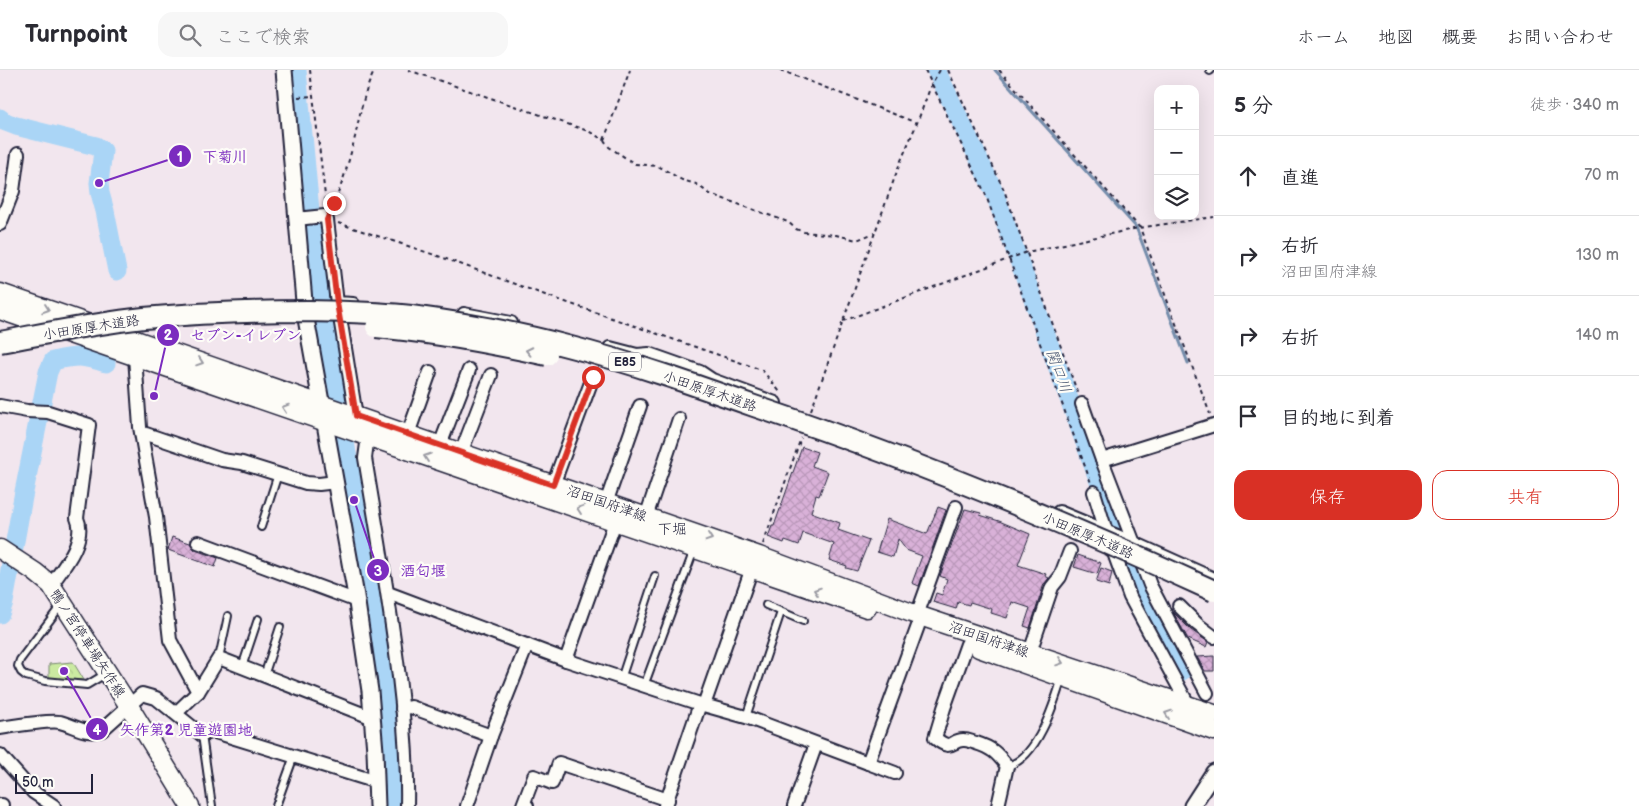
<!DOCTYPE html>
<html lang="ja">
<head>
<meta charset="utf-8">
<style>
  body { margin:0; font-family:"Balsamiq Sans","Klee One",sans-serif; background:#f7f7f7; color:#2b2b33 }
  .controls { position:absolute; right:15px; top:15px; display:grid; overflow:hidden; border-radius:10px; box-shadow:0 5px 20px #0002 }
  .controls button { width:45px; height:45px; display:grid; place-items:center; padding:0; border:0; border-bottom:1px solid #e1e1e2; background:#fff; color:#2b2b33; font:25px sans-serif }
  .scale { position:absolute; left:15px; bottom:12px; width:78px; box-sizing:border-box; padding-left:5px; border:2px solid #22223b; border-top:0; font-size:14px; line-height:18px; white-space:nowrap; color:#22223b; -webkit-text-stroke:4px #fdfcf7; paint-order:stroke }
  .stop { position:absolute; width:15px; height:15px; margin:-11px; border:4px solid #d93025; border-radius:50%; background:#fff }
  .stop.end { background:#d93025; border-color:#fff; box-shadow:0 1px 5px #0008 }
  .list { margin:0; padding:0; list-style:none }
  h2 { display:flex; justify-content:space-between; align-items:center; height:65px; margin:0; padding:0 20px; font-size:21px }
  h2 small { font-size:16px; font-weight:400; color:#7c7c81 }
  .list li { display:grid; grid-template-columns:32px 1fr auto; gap:15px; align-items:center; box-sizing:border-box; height:80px; padding:0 20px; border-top:1px solid #e1e1e2 }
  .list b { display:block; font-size:19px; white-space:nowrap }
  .list p { margin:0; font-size:16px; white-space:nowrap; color:#7c7c81 }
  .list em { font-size:16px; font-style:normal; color:#7c7c81 }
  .actions { display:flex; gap:10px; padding:15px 20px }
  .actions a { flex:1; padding:11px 0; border:1px solid #d93025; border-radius:15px; text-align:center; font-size:18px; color:#d93025 }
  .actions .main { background:#d93025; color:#fff }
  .icon { flex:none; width:28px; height:28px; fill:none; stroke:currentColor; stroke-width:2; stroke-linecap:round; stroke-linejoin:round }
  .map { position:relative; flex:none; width:1214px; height:736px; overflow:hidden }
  header { display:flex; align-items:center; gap:30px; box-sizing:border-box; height:70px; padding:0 25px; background:#fff; border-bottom:1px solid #e1e1e2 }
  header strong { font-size:24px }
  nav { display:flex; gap:28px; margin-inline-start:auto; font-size:18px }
  .search { width:350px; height:45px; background:#f7f7f7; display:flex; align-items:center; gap:12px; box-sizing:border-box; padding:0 18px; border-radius:15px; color:#7c7c81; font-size:19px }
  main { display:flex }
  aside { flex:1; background:#fff }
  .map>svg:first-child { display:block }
  .park { fill:url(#park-crowns); stroke:#76866e }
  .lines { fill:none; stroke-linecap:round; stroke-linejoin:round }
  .stream { stroke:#748dab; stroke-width:3 }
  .river { stroke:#aad5f6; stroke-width:19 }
  .building { fill:url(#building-cross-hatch); stroke:#22223b }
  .service-casing { stroke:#22223b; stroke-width:10 }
  .minor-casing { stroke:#22223b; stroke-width:16 }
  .tertiary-casing { stroke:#22223b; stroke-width:19 }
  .secondary-casing { stroke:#22223b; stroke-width:21 }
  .path { stroke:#22223b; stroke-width:2; stroke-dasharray:4 4; stroke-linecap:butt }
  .service { stroke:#fdfcf7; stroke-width:6 }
  .minor { stroke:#fdfcf7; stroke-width:12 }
  .tertiary { stroke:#fdfcf7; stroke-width:15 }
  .secondary { stroke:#fdfcf7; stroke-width:18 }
  .trunk-bridge-casing { stroke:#22223b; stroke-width:24; stroke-linecap:butt }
  .trunk-bridge { stroke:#fdfcf7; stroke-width:20 }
  .oneway { stroke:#9a9aa2 }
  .route { stroke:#d93025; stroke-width:6 }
  .labels { text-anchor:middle; stroke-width:4.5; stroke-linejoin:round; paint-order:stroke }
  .shield { fill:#fdfcf7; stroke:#646373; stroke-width:1 }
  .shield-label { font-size:12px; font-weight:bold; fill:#22223b }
  .street-label { font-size:14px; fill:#22223b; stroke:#fdfcf7 }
  .water-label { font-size:15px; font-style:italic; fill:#4b5873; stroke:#fdfcf7 }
  .neighbourhood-label { font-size:15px; fill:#22223b; stroke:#fdfcf7 }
  .leader { fill:none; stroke:#7b2cbf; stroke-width:2 }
  .callout-dot { fill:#7b2cbf; stroke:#fdfcf7; stroke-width:2 }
  .mark-label { font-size:15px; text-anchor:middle; font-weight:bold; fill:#fff }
  .callout-label { font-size:15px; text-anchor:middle; font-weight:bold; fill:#7b2cbf; stroke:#fdfcf7; stroke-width:4.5; stroke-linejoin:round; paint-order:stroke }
</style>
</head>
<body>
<header>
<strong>Turnpoint</strong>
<div class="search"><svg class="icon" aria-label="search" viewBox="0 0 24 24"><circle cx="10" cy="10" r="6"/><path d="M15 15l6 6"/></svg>ここで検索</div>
<nav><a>ホーム</a><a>地図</a><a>概要</a><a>お問い合わせ</a></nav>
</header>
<main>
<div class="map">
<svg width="1214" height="736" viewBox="0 0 1214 736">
  <defs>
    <pattern id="park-crowns" width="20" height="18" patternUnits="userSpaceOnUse" patternTransform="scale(1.25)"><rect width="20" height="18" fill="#cbeaa1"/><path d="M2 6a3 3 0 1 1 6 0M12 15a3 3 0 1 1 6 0" fill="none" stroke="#aec88c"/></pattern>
    <pattern id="building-cross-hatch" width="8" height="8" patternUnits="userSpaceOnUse" patternTransform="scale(1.25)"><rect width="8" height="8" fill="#d9b1d8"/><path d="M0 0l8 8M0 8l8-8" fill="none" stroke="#ba98ba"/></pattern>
  </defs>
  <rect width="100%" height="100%" fill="#f2e6ee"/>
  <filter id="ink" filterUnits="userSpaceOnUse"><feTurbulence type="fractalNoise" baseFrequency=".02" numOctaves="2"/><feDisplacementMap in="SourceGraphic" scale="10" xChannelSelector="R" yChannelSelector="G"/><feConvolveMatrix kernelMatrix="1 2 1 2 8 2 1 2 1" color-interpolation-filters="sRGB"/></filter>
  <g filter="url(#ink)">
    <path class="park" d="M73,592L84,610L49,608V594Z"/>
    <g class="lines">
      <path class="stream" d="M995,0L1136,157L1188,293"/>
      <g class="river">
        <path d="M297,0L315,195L384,602L391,673L392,736"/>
        <path d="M936,0L993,119L1139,522L1182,601"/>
        <path d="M0,48L3,51L16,56L96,76L103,81L99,113L100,123L105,141L117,201"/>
        <path d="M0,544L4,532L23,427L48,302L53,291C79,285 82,286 106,293"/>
      </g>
    </g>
    <g class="building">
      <path d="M802,377L817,382L812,396L828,402L819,426L816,425L811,442L840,453L838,460L869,471L857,501L846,498L847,496L829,490L834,474L803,463L799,475L785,470L784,473L768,467L772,456H774Z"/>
      <path d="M938,437L946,440L919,516L912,513L922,486L906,480L898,469L893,487L877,482L887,449L927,464Z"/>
      <path d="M965,439L981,443L980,445L999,451L1030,464L1018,495L1046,504L1045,506L1049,508L1044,514L1030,558L1024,556L1030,538L1012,532L1007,548L991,543L992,539L970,532L969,535L958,532L956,539L933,532L936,523L942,525L947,509L940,506Z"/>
      <path d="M172,467L190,473L195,480L218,488L215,497L168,480Z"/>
      <path d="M1078,485L1101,493L1097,504L1074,497Z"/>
      <path d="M1101,498L1112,502L1109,516L1096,512Z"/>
      <path d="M1173,542L1191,560L1208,572L1206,577L1188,569Z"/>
      <path d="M1214,586V601H1205L1197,587Z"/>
    </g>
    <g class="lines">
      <defs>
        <g id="service">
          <path d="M1210,1L1211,0"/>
          <path d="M261,457L278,404"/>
          <path d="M62,534L20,590L18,596L21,602L26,606L45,611L87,615L107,603"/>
          <path d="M766,535L803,551"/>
          <path d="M219,588L228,546"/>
          <path d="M242,597L258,549"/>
          <path d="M264,606L280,557"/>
          <path d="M621,609L655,506"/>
          <path d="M644,616L694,480"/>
          <path d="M746,647L781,542"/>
          <path d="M202,665L212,736"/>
          <path d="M1007,696C1037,689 1054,634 1062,608"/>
          <path d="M276,736L294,686"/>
        </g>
        <g id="minor">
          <path d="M296,149L325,146L327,150L337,233L353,234"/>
          <path d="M0,154L13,121L18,84"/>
          <path d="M338,235L356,346"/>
          <path d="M464,244L511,253"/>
          <path d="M610,278L637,285L649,284L700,302L712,310L775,333"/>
          <path d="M135,287L140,357L156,447L170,570L198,622"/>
          <path d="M1082,334L1102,390L1150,515L1207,623"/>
          <path d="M0,336L27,341L48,342L89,355L77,448C87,470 63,498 51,515"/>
          <path d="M142,364H146L222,390L242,393L306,413L319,414L336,412"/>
          <path d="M408,364L430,302"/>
          <path d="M368,366L365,388C377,461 390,533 399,607C404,649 408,693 407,736"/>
          <path d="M440,375L469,300"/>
          <path d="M461,383L491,305"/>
          <path d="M1102,390L1214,355"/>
          <path d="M553,415L593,307"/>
          <path d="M1094,422L1106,461L1130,527L1189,636"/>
          <path d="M606,433L640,336"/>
          <path d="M1059,442L1134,473L1214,509"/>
          <path d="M646,447L679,349"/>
          <path d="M198,472L357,531"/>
          <path d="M388,523L566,590L700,634L746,647L868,693L918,556"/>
          <path d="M1179,536L1197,554L1214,567"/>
          <path d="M917,545L956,437"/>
          <path d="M967,574L944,638L935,668C953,683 951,669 964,670C968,670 972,672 976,673C992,678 997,683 1007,696L998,736"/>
          <path d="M1030,582L1052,517L1060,507L1070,481"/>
          <path d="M566,590L615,452"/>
          <path d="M704,635L752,498"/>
          <path d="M402,639L411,637L491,666"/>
          <path d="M176,643L198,622L219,588L373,648"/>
          <path d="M0,658C13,656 50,650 60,652C75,656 86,665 102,660L142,624L156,628L202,665L212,661L377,712"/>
          <path d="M0,685L33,722L54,736"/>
          <path d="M868,693L895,703"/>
          <path d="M0,735H2"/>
          <path d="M467,736L491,666L527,575"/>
          <path d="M527,736L523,735L534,706L552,713L559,693L668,730"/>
          <path d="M665,736L700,634"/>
          <path d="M794,736L816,674"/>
        </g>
        <g id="tertiary">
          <path d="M284,0L305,243L356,526L370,621L375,681L377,736"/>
          <path d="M1192,736L1214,702"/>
        </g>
        <g id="secondary">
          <path d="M0,223L759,486L917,545L1214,644"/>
          <path d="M0,240L867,538"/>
          <path d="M0,479L35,502L51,515L129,636L190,736"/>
          <path d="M979,578L1214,661"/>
        </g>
      </defs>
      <use href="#service" class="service-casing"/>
      <use href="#minor" class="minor-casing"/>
      <use href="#tertiary" class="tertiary-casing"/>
      <use href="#secondary" class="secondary-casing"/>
      <g class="path">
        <path d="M310,0L326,134"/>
        <path d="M408,0L588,61L604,70L609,77L635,94L658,96L682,110L696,114L710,124L788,152L796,159L804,162L836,165L857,170L874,163"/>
        <path d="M780,0L917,53"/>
        <path d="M925,0L985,123L1091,413"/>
        <path d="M948,0L1004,120L1078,324"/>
        <path d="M999,0L1140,158L1210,344"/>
        <path d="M298,27L313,26"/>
        <path d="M604,70L630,0"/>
        <path d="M332,138C342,116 349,91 355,67C360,44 364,21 375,0"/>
        <path d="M338,153L438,186L545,225L762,300L780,322"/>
        <path d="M843,251L1027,182L1138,158L1214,147"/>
        <path d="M811,340L900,93L917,53L932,13L940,0"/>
        <path d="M763,474L801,368"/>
      </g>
      <use href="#service" class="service"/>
      <use href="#minor" class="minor"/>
      <use href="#tertiary" class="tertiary"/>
      <use href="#secondary" class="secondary"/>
      <defs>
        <g id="trunk-bridge">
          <path d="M376,257C434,262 491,273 547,285"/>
          <path d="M0,272C48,263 96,253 144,248C199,243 254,241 309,241C343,242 377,242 411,246C463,253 515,262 567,276C630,292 692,314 754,336C911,389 1064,452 1214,521"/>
        </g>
      </defs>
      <use href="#trunk-bridge" class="trunk-bridge-casing"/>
      <use href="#trunk-bridge" class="trunk-bridge"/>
    </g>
    <defs><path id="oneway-chevron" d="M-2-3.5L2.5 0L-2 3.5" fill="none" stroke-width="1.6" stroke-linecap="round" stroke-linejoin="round" transform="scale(1.25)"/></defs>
    <g class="oneway">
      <use href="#oneway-chevron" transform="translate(46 239) rotate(19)"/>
      <use href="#oneway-chevron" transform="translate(529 281) rotate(-168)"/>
      <use href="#oneway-chevron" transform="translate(200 292) rotate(19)"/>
      <use href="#oneway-chevron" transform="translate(285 338) rotate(-161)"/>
      <use href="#oneway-chevron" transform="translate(427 387) rotate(-161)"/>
      <use href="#oneway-chevron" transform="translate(580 439) rotate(-161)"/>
      <use href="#oneway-chevron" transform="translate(709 468) rotate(19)"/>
      <use href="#oneway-chevron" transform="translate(817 521) rotate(-161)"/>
      <use href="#oneway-chevron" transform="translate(1060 592) rotate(19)"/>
      <use href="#oneway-chevron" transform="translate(1168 644) rotate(-161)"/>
    </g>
  </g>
  <g class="lines" filter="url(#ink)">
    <path class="route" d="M334,133L327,150L337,233L356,346L553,415L593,307"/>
  </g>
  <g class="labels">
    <rect class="shield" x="609" y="282.5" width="32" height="19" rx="4"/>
    <g class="shield-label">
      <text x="625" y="296">E85</text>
    </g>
    <g class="street-label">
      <text transform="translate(91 257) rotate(-9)" y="5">小田原厚木道路</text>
      <text transform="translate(710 321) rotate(19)" y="5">小田原厚木道路</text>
      <text transform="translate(607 433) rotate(19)" y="5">沼田国府津線</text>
      <text transform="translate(1088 465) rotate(23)" y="5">小田原厚木道路</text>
      <text transform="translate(989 569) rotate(19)" y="5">沼田国府津線</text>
      <text transform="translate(88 573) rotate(57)" y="5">鴨ノ宮停車場矢作線</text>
    </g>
    <g class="water-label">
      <text transform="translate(1059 301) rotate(70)" y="5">関口川</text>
    </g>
    <g class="neighbourhood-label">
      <text x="672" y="464">下堀</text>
    </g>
  </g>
  <path class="leader" d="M99 113L180 86M154 326L168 265M354 430L378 500M64 601L97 659"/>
  <g class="callout-dot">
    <circle cx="99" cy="113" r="5"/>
    <circle cx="154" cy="326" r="5"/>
    <circle cx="354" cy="430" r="5"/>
    <circle cx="64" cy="601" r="5"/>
    <circle cx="180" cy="86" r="12"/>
    <circle cx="168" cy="265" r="12"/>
    <circle cx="378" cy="500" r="12"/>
    <circle cx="97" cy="659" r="12"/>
  </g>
  <g class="mark-label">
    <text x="180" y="92">1</text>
    <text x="168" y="270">2</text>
    <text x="378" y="506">3</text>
    <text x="97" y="665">4</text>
  </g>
  <g class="callout-label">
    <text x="225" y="92">下菊川</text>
    <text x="246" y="270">セブン-イレブン</text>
    <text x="423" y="506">酒匂堰</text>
    <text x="186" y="665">矢作第2 児童遊園地</text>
  </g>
</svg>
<div class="controls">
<button>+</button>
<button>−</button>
<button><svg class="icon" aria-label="layers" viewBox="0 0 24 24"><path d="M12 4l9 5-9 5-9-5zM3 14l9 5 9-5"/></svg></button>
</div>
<div class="scale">50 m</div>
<div class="stop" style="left:593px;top:307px"></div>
<div class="stop end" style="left:334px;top:133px"></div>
</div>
<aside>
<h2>5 分<small>徒歩 · 340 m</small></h2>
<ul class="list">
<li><svg class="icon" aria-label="ahead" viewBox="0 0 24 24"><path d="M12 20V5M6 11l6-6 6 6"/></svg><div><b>直進</b></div><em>70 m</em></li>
<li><svg class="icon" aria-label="right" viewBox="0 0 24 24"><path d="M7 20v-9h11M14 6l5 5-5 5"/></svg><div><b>右折</b><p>沼田国府津線</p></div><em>130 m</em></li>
<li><svg class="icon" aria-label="right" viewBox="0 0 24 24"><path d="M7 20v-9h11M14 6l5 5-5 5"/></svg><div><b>右折</b></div><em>140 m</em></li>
<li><svg class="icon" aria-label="arrive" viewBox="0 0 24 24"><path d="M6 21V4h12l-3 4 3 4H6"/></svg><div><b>目的地に到着</b></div></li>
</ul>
<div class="actions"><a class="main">保存</a><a>共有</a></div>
</aside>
</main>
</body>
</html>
